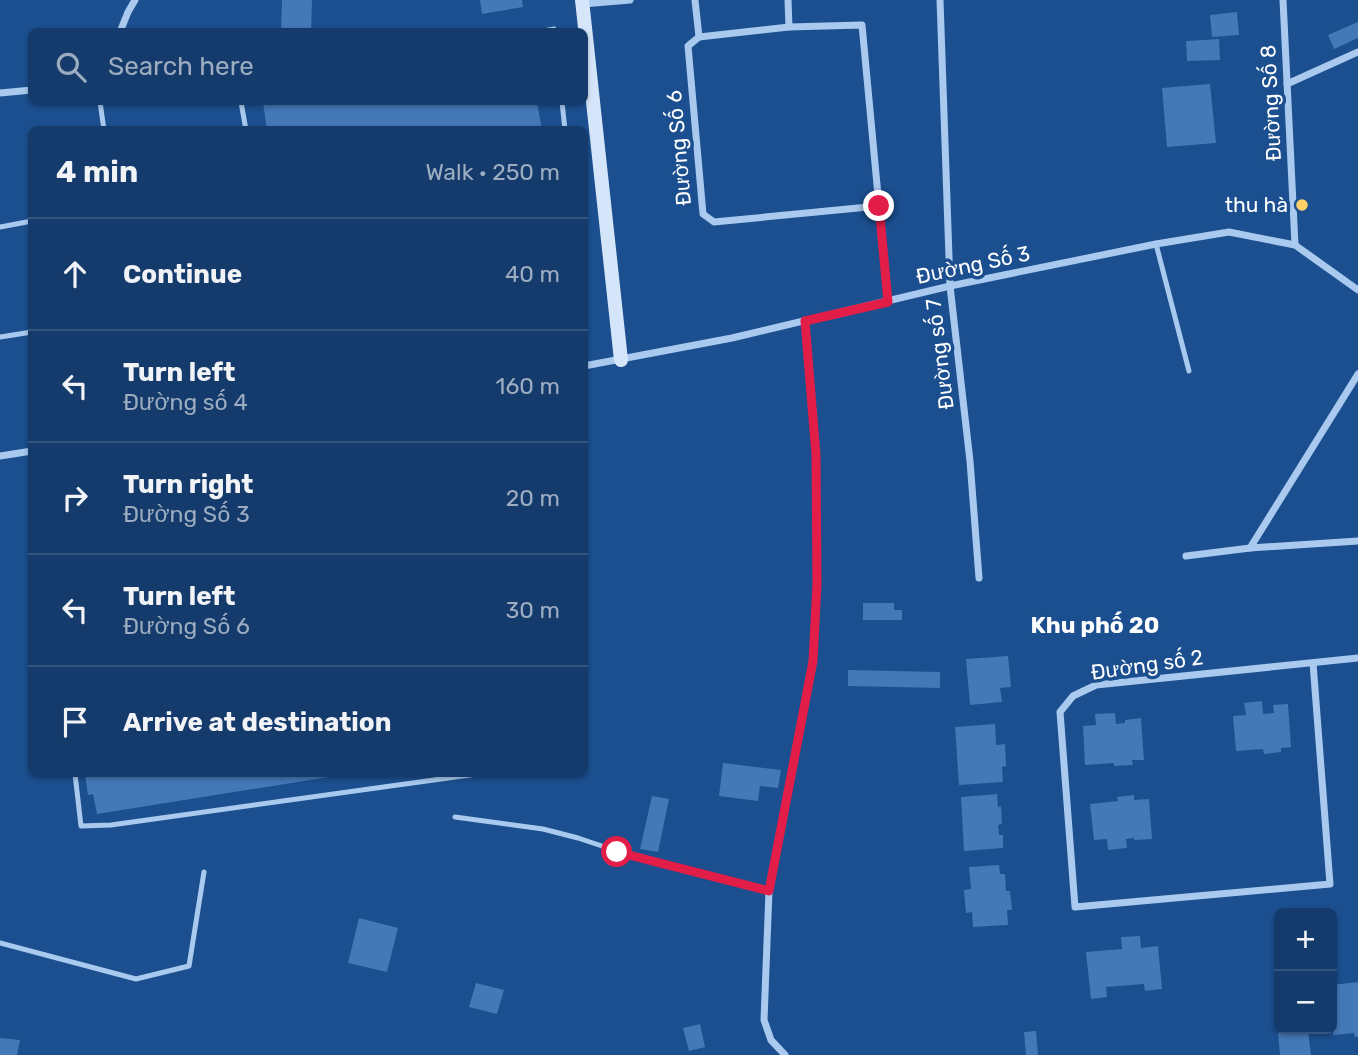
<!DOCTYPE html>
<html lang="en">
<head>
<meta charset="utf-8">
<style>
  body { margin:0; font-family:Rubik,sans-serif; background:#1d4271; color:#f1f3f6 }
  .controls { position:absolute; right:21px; bottom:21px; display:grid; overflow:hidden; border-radius:10px; box-shadow:0 2px 5px #0004 }
  .controls button { width:63px; height:63px; display:grid; place-items:center; padding:0; border:0; border-bottom:2px solid #33557e; background:#143b6b; color:#f1f3f6; font:35px sans-serif }
  .stop { position:absolute; width:21px; height:21px; margin:-16px; border:5px solid #e11d48; border-radius:50%; background:#fff }
  .stop.end { background:#e11d48; border-color:#fff; box-shadow:0 2px 7px #0008 }
  .list { margin:0; padding:0; list-style:none }
  h2 { display:flex; justify-content:space-between; align-items:center; height:91px; margin:0; padding:0 28px; font-size:30px }
  h2 small { font-size:23px; font-weight:400; color:#9dadc1 }
  .list li { display:grid; grid-template-columns:46px 1fr auto; gap:21px; align-items:center; box-sizing:border-box; height:112px; padding:0 28px; border-top:2px solid #33557e }
  .list b { display:block; font-size:26px; white-space:nowrap }
  .list p { margin:0; font-size:23px; white-space:nowrap; color:#9dadc1 }
  .list em { font-size:23px; font-style:normal; color:#9dadc1 }
  .icon { flex:none; width:38px; height:38px; fill:none; stroke:currentColor; stroke-width:2; stroke-linecap:round; stroke-linejoin:round }
  .map { position:relative; flex:none; width:1358px; height:1055px; overflow:hidden }
  .search { position:absolute; background:#143b6b; box-shadow:0 2px 5px #0004; left:28px; top:28px; width:560px; height:77px; display:flex; align-items:center; gap:18px; box-sizing:border-box; padding:0 24px; border-radius:10px; color:#9dadc1; font-size:26px }
  .panel { position:absolute; background:#143b6b; box-shadow:0 2px 5px #0004; left:28px; top:126px; width:560px; height:651px; border-radius:10px }
  .map>svg:first-child { display:block }
  .building { fill:#4478b7 }
  .lines { fill:none; stroke-linecap:round; stroke-linejoin:round }
  .lane { stroke:#a9c9ee; stroke-width:5 }
  .street { stroke:#a9c9ee; stroke-width:7 }
  .secondary { stroke:#d6e6fa; stroke-width:14 }
  .route { stroke:#e11d48; stroke-width:9 }
  .poi-dot { fill:#ffd166; stroke:#1b4f8f; stroke-width:2.5 }
  .labels { text-anchor:middle; stroke-width:7; stroke-linejoin:round; paint-order:stroke }
  .street-label { font-size:21px; fill:#fff; stroke:#1b4f8f }
  .poi-label { font-size:21px; fill:#fff; stroke:#1b4f8f; text-anchor:end }
  .neighbourhood-label { font-size:23px; font-weight:bold; fill:#fff; stroke:#1b4f8f }
</style>
</head>
<body>
<div class="map">
<svg width="1358" height="1055" viewBox="0 0 1358 1055">
  <rect width="100%" height="100%" fill="#1b4f8f"/>
  <g class="building">
    <path d="M282,0H312L311,32H281Z"/>
    <path d="M480,0H522L523,7L482,14Z"/>
    <path d="M1237,12L1239,35L1212,37L1210,15Z"/>
    <path d="M1358,22V38L1334,49L1328,35Z"/>
    <path d="M1219,39L1220,60L1187,61L1186,41Z"/>
    <path d="M1210,84L1216,143L1167,147L1162,88Z"/>
    <path d="M263,102H537L542,130H267Z"/>
    <path d="M863,603H894V610H902V620H863Z"/>
    <path d="M1008,656L1011,687L1000,688L1002,702L970,705L966,659Z"/>
    <path d="M848,670L940,672V688L848,686Z"/>
    <path d="M1262,701L1263,714L1274,713L1273,705L1288,704L1291,747L1281,748V752L1264,754L1263,749L1236,751L1233,716L1246,715L1244,703Z"/>
    <path d="M1115,713L1116,724L1125,723V720L1141,718L1144,760H1132L1133,765L1114,766V763L1085,765L1083,726L1096,725L1095,714Z"/>
    <path d="M995,724L996,745L1005,744L1006,766L1002,767L1003,782L959,785L955,727Z"/>
    <path d="M723,763L781,770L778,788L760,786L758,801L719,796Z"/>
    <path d="M85,774H341V775L97,814L93,794L88,795Z"/>
    <path d="M997,794L998,807L1001,806L1002,824L998,825L999,835H1003V848L964,851L961,797Z"/>
    <path d="M1134,795V800L1149,799L1152,839L1134,840V838L1126,839L1127,848L1108,850L1107,839L1094,840L1090,804L1118,801L1117,797Z"/>
    <path d="M652,796L669,799L658,852L640,849Z"/>
    <path d="M999,865L1000,874H1005L1006,891H1010L1012,910H1007L1008,925L973,927L972,912L966,913L964,890L971,889L969,867Z"/>
    <path d="M359,918L398,928L387,972L348,963Z"/>
    <path d="M1140,936L1141,948L1158,946L1162,989L1145,991L1144,984L1106,987L1107,997L1091,999L1086,952L1122,949L1121,937Z"/>
    <path d="M1358,982V1037H1355L1354,1033L1333,1035L1332,985Z"/>
    <path d="M476,983L504,990L497,1014L469,1007Z"/>
    <path d="M700,1024L705,1047L689,1051L683,1028Z"/>
    <path d="M1308,1030L1311,1055H1280L1278,1033Z"/>
    <path d="M1036,1031L1038,1055H1026L1024,1032Z"/>
    <path d="M0,1038L20,1040L17,1055H0Z"/>
  </g>
  <g class="lines">
    <g class="lane">
      <path d="M538,32L554,29V32"/>
      <path d="M100,102L104,130"/>
      <path d="M241,102L246,130"/>
      <path d="M562,102L565,130"/>
      <path d="M0,227L32,221"/>
      <path d="M1156,244L1189,371"/>
      <path d="M0,337L32,332"/>
      <path d="M75,774L81,826L111,825L477,774"/>
      <path d="M455,817L543,829L578,838L617,851L769,891L813,661"/>
      <path d="M0,943L136,979L189,966L204,872"/>
    </g>
    <g class="street">
      <path d="M695,0L699,37"/>
      <path d="M788,0L789,27"/>
      <path d="M940,0L950,286L970,461L979,578"/>
      <path d="M1283,0L1295,245"/>
      <path d="M583,4L630,0"/>
      <path d="M120,32L128,12L135,0"/>
      <path d="M1287,84L1358,52"/>
      <path d="M0,93L32,90"/>
      <path d="M879,206L714,222L703,214L688,46L699,37L789,27L862,25L888,302"/>
      <path d="M805,321L816,455L817,584L813,661"/>
      <path d="M584,366L732,338L950,286L1156,244L1229,232L1295,245L1358,290"/>
      <path d="M0,456L32,451"/>
      <path d="M1250,548L1358,374"/>
      <path d="M1186,556L1250,548L1358,541"/>
      <path d="M1313,663L1330,884L1075,907L1060,712L1073,696L1096,685L1358,658"/>
      <path d="M769,891L764,1020L771,1040L785,1055"/>
    </g>
    <path class="secondary" d="M582,0L621,360"/>
  </g>
  <g class="lines">
    <path class="route" d="M617,852L769,891L813,661L817,584L816,455L805,321L888,302L879,206"/>
  </g>
  <circle class="poi-dot" cx="1302" cy="205" r="7"/>
  <g class="labels">
    <g class="street-label">
      <text transform="translate(1271 103) rotate(-93)" y="7">Đường Số 8</text>
      <text transform="translate(679 148) rotate(-95)" y="7">Đường Số 6</text>
      <text transform="translate(973 265) rotate(-12)" y="7">Đường Số 3</text>
      <text transform="translate(940 354) rotate(-97)" y="7">Đường số 7</text>
      <text transform="translate(1147 665) rotate(-8)" y="7">Đường số 2</text>
    </g>
    <g class="poi-label">
      <text x="1288" y="212">thu hà</text>
    </g>
    <g class="neighbourhood-label">
      <text x="1095" y="633">Khu phố 20</text>
    </g>
  </g>
</svg>
<div class="controls">
<button>+</button>
<button>−</button>
</div>
<div class="stop" style="left:617px;top:852px"></div>
<div class="stop end" style="left:879px;top:206px"></div>
<div class="search"><svg class="icon" aria-label="search" viewBox="0 0 24 24"><circle cx="10" cy="10" r="6"/><path d="M15 15l6 6"/></svg>Search here</div>
<section class="panel">
<h2>4 min<small>Walk · 250 m</small></h2>
<ul class="list">
<li><svg class="icon" aria-label="ahead" viewBox="0 0 24 24"><path d="M12 20V5M6 11l6-6 6 6"/></svg><div><b>Continue</b></div><em>40 m</em></li>
<li><svg class="icon" aria-label="left" viewBox="0 0 24 24"><path d="M17 20v-9H6M10 6l-5 5 5 5"/></svg><div><b>Turn left</b><p>Đường số 4</p></div><em>160 m</em></li>
<li><svg class="icon" aria-label="right" viewBox="0 0 24 24"><path d="M7 20v-9h11M14 6l5 5-5 5"/></svg><div><b>Turn right</b><p>Đường Số 3</p></div><em>20 m</em></li>
<li><svg class="icon" aria-label="left" viewBox="0 0 24 24"><path d="M17 20v-9H6M10 6l-5 5 5 5"/></svg><div><b>Turn left</b><p>Đường Số 6</p></div><em>30 m</em></li>
<li><svg class="icon" aria-label="arrive" viewBox="0 0 24 24"><path d="M6 21V4h12l-3 4 3 4H6"/></svg><div><b>Arrive at destination</b></div></li>
</ul>
</section>
</div>
</body>
</html>
